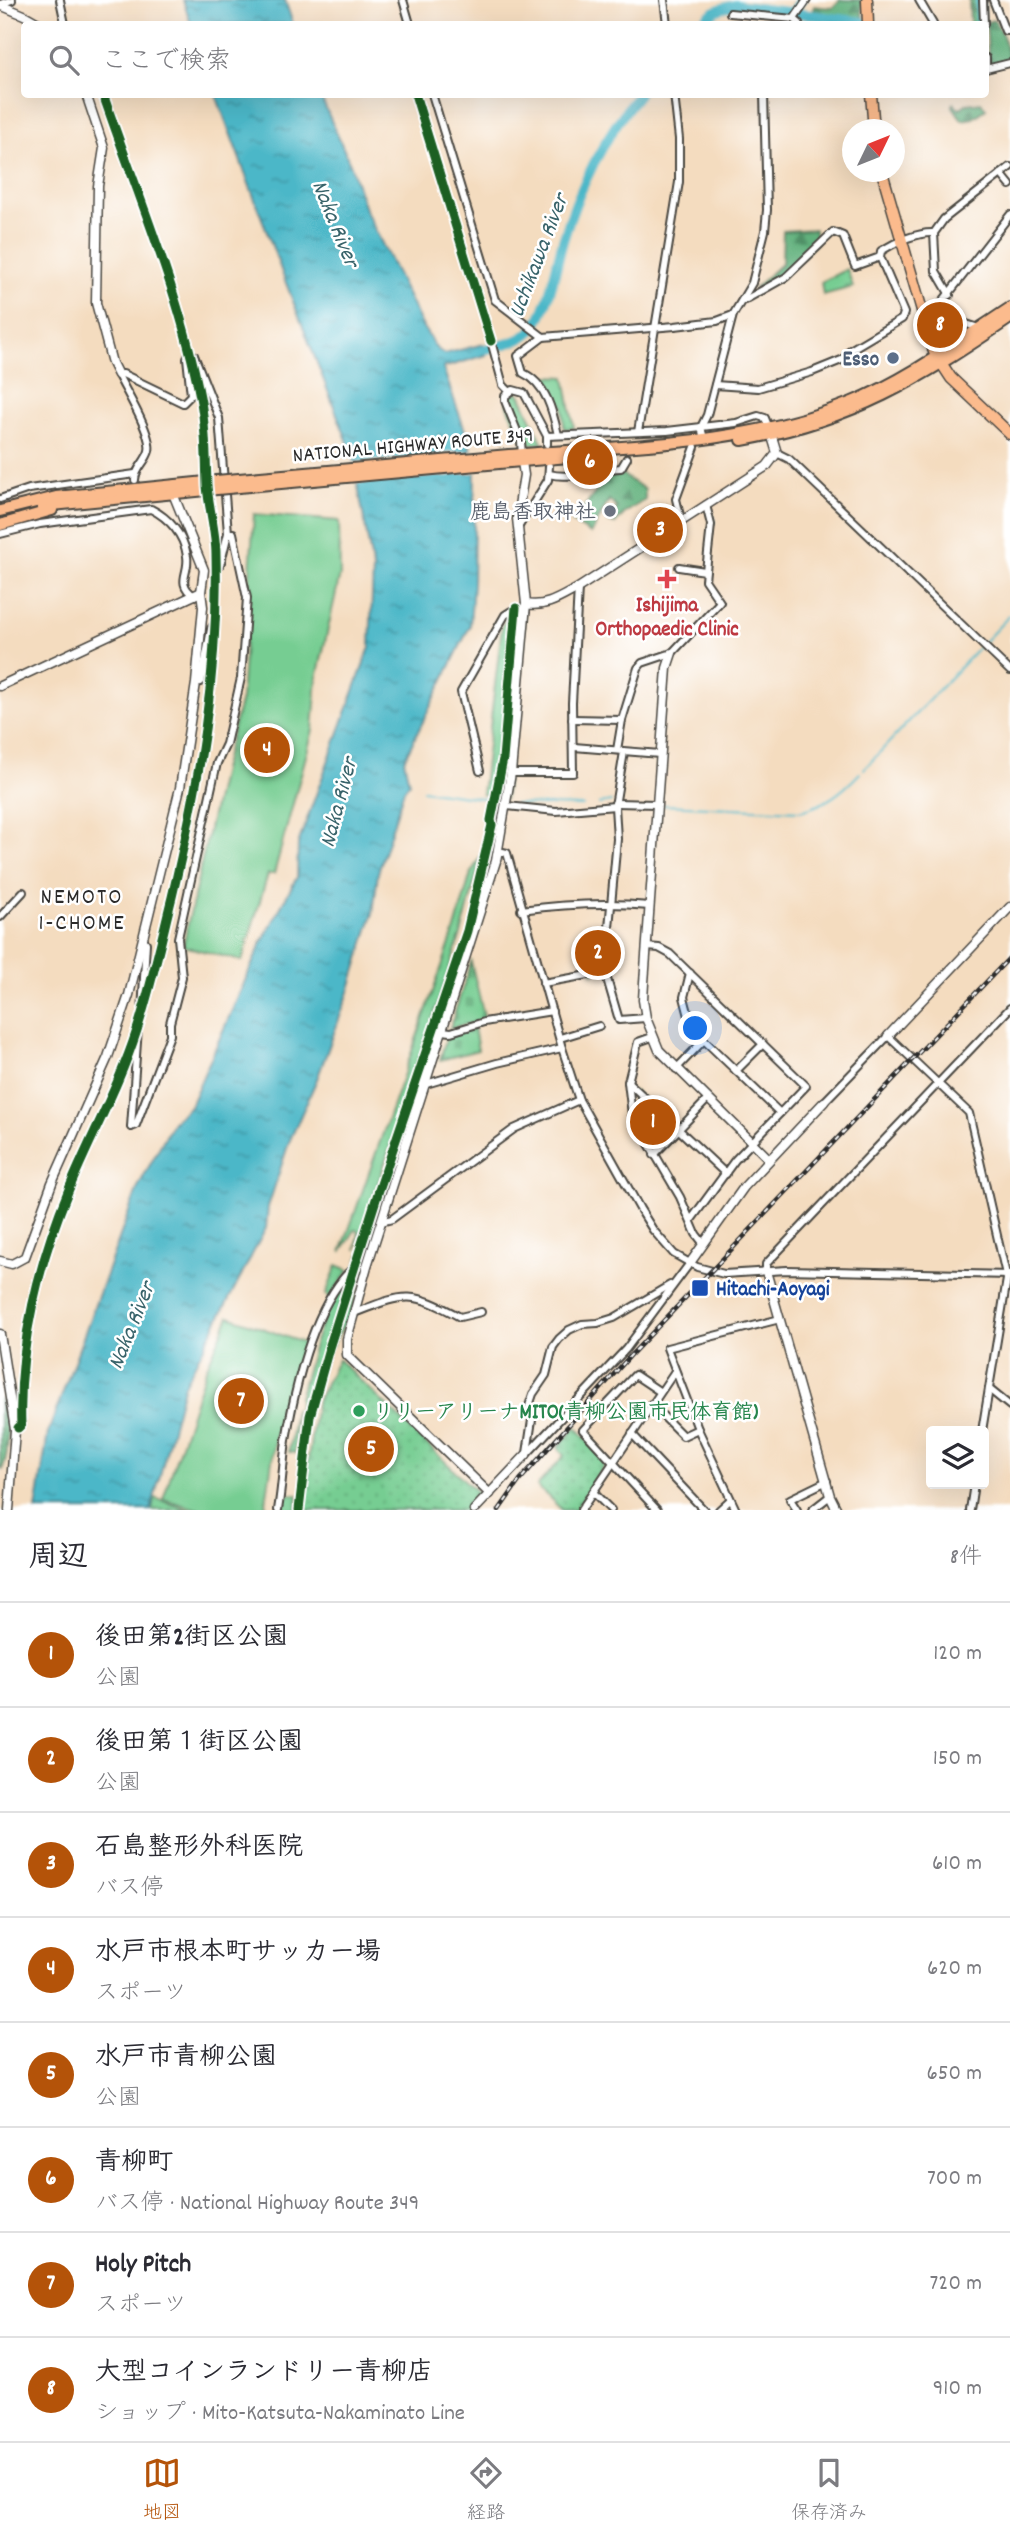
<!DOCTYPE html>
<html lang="ja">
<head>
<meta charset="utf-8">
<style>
  body { margin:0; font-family:Dekko,"Klee One",sans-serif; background:#f7f7f7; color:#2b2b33 }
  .controls { position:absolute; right:21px; bottom:21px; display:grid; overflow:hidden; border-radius:7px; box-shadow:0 7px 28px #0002 }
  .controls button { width:63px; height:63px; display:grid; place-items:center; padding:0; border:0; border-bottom:2px solid #e1e1e2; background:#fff; color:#2b2b33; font:35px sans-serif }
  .compass { position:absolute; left:842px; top:119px; width:63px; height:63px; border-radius:50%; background:#fff; box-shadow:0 7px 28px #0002; rotate:47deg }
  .you { position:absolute; left:696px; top:1029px; width:24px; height:24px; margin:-18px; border:5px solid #fff; border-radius:50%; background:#1a73e8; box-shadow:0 0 0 10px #1a73e833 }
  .badge { display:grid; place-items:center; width:46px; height:46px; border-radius:50%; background:#b45309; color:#fff; font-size:23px; font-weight:700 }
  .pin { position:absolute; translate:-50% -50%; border:4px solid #fff; box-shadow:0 2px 7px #0006 }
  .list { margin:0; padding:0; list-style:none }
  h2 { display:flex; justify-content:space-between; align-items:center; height:91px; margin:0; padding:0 28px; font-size:30px }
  h2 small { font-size:23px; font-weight:400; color:#7c7c81 }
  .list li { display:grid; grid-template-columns:46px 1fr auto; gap:21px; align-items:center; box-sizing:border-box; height:105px; padding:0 28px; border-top:2px solid #e1e1e2 }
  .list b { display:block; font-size:26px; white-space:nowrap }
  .list p { margin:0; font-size:23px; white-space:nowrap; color:#7c7c81 }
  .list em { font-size:23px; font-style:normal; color:#7c7c81 }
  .icon { flex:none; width:38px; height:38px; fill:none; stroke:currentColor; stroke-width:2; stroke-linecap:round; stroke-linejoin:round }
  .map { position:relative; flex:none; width:1010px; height:1510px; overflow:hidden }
  .search { position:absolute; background:#fff; box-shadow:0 7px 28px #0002; left:21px; right:21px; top:21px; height:77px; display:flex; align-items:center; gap:18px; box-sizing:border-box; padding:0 24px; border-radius:7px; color:#7c7c81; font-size:26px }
  .sheet { height:931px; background:#fff }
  nav { display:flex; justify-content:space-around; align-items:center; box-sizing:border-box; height:98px; border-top:2px solid #e1e1e2; background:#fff; font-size:19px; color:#7c7c81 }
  nav a { display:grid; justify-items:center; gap:4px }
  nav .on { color:#b45309 }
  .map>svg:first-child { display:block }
  .grass { fill:#76cd92; stroke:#507c5e; stroke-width:2 }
  .forest { fill:url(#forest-firs); stroke:#466e54; stroke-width:2 }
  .cemetery { fill:url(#cemetery-stones); stroke:#507c5e; stroke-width:2 }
  .park { fill:url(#park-dots); stroke:#507c5e; stroke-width:2 }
  .water { fill:url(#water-ripples); stroke:#3b717a; stroke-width:2 }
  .pier { fill:#f4dcbf }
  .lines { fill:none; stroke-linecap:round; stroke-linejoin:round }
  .stream { stroke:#4bb7c8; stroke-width:2 }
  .river { stroke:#4bb7c8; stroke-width:10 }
  .minor-casing { stroke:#494641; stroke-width:10 }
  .tertiary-casing { stroke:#494641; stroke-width:11 }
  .primary-casing { stroke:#494641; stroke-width:13 }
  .trunk-casing { stroke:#494641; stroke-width:14 }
  .minor { stroke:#fff; stroke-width:6 }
  .tertiary { stroke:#fff; stroke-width:8 }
  .primary { stroke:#fbbb8d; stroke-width:10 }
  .trunk { stroke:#fbbb8d; stroke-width:10 }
  .rail-casing { stroke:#2b2b2b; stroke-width:4.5 }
  .rail { stroke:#fff; stroke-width:2; stroke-dasharray:5; stroke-linecap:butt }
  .trunk-bridge-casing { stroke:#494641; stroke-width:14; stroke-linecap:butt }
  .trunk-bridge { stroke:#fbbb8d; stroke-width:10 }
  .cycleway-casing { stroke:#fff; stroke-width:13 }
  .cycleway { stroke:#1b5e20; stroke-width:9 }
  .service-dot { fill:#5c6f8a; stroke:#fff; stroke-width:2.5 }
  .worship-dot { fill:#6b7280; stroke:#fff; stroke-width:2.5 }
  .health-dot { fill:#e0444e; stroke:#fff; stroke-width:2.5 }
  .transit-dot { fill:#1a4fb4; stroke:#fff; stroke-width:2.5 }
  .leisure-dot { fill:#2e9e5b; stroke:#fff; stroke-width:2.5 }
  .labels { text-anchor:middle; stroke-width:5; stroke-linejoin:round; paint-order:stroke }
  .service-label { font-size:21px; font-weight:bold; fill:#4e5e75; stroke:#fff; text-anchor:end }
  .street-label { font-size:21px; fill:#2b2b2b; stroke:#fff }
  .worship-label { font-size:21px; font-weight:bold; fill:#5b616d; stroke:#fff; text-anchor:end }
  .health-label { font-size:21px; font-weight:bold; fill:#be3a42; stroke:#fff }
  .transit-label { font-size:21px; font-weight:bold; fill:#164399; stroke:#fff; text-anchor:start }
  .leisure-label { font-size:21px; font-weight:bold; fill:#27864d; stroke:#fff; text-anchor:start }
  .water-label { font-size:23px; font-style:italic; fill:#38636a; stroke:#fff }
  .neighbourhood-label { font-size:23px; letter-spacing:2px; fill:#2b2b2b; stroke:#fff }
</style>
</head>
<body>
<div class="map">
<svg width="1010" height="1510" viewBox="0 0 1010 1510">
  <defs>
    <pattern id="forest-firs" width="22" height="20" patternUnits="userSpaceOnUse" patternTransform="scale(1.75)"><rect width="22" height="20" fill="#60b07c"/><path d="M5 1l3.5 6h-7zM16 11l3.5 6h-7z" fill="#4f8f66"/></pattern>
    <pattern id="cemetery-stones" width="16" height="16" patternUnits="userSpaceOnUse" patternTransform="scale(1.75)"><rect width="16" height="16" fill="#76cd92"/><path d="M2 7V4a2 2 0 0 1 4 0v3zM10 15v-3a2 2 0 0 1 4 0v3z" fill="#66b07e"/></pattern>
    <pattern id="park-dots" width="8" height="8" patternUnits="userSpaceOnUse" patternTransform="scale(1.75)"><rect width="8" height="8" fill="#76cd92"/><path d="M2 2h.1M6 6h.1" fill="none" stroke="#66b07e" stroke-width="1.8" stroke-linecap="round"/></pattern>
    <pattern id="water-ripples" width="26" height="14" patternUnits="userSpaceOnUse" patternTransform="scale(1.75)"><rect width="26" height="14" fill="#4bb7c8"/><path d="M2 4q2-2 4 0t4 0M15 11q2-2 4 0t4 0" fill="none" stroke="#3f95a3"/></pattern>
  </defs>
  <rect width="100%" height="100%" fill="#fff"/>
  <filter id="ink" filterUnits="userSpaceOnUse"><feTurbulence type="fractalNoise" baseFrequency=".0143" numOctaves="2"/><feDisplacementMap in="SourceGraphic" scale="14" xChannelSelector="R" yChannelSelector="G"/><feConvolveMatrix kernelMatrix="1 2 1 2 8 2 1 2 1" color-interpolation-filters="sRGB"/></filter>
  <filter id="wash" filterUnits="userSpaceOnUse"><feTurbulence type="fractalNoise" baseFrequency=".00686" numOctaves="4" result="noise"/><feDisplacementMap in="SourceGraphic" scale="28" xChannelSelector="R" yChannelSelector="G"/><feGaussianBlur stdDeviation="1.57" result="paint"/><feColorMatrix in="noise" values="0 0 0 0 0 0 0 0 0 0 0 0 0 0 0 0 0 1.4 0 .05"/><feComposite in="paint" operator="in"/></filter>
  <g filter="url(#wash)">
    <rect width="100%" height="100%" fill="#f4dcbf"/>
    <g class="grass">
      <path d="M545,376L565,377L574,428L564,429L563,407Z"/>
      <path d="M516,392L520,394L543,444H524L507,404L508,398Z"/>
      <path d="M254,514L339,521L340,575L317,678L313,730L274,874H268L242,961L183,946L222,770L241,699Z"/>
      <path d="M511,612L524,613L505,799L482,794L502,626Z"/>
      <path d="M482,854L462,931L356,1250L359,1231L355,1230L341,1252L455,929L471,873Z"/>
      <path d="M457,966L395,1160L364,1240Z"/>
      <path d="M380,1214L350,1315L332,1346L360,1254Z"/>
      <path d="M337,1265L349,1270L329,1298L326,1294Z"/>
      <path d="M351,1272L311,1402L308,1404L298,1443L299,1398L314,1344L329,1303Z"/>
      <path d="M229,1316L306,1344L276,1432L265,1510H200L163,1499L205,1371Z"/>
      <path d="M295,1408V1453L289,1452Z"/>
      <path d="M283,1493L298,1495L297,1510H280Z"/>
      <path d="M154,1498L190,1510H152Z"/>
    </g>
    <g class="forest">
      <path d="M840,0H861L863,20L812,12L814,6L832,8Z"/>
      <path d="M969,0H978V24H970Z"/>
      <path d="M994,20L1003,36L1009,59L989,64L986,22Z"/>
      <path d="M981,102L986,109L973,118L962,120L952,105L953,103L959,109L966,104Z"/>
      <path d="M815,229L816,243L779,280L754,289L782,263L783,231Z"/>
      <path d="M622,473C628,481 638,483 645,490V500L625,513L615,524L609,522L617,508L609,500L591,534L572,522L606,479Z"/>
      <path d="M0,1398C7,1422 12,1446 2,1470L0,1468Z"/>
    </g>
    <g class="cemetery">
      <path d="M847,269L853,287L823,295L821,282Z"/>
      <path d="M471,962L485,1020L450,1028Z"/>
      <path d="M474,1028L478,1050L440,1060L447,1035Z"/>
    </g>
    <g class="park">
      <path d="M591,935H605L603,970L592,973Z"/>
      <path d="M634,1091L673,1127V1131L657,1147L653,1146L636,1117L631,1092Z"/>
      <path d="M338,1359L481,1496L467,1510H301L316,1403Z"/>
      <path d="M576,1427L607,1461L575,1510H562L537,1486L564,1456L558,1447Z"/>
    </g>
    <g class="water">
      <path d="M183,0H285L293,24H191Z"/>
      <path d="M216,95H320L351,166L365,209L423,327L436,348L444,354L484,344L486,355L443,368L469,442L475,468L473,584L470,626L404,760L409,783L404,790L378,873L373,913L349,992L317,1079L289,1142L268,1207L266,1228L183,1387L151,1510H36L48,1433L138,1187L173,1122L190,1106L262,942L297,877L298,844L370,647L373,569L352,453L284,278Z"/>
    </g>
    <path class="pier" d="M444,452H475L478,472L455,474L446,477L439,476L355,483L350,463L437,455Z"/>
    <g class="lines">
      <g class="stream">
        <path d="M711,510L714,523"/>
        <path d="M984,642L1010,615"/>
        <path d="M864,769L980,646"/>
        <path d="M423,790L488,799"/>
        <path d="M515,804L583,806"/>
        <path d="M599,804L611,802"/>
        <path d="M663,805L800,811C826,805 842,792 860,773"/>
      </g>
      <g class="river">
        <path d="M980,0V24"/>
        <path d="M792,12L801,0"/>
        <path d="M701,24C711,12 720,7 736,5L863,22"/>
        <path d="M487,349C502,345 520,342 531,331C550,310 555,267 563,241C577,191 606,133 639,94"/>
      </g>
    </g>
  </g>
  <g filter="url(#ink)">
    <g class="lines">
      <defs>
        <g id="minor">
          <path d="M60,0L65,24"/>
          <path d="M403,0L410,24"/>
          <path d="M664,0L667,24"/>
          <path d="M919,0L933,24"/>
          <path d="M983,0L984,24"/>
          <path d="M993,0L1005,31H1010"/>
          <path d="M3,3L12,0"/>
          <path d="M730,13L794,19"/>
          <path d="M798,24L799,23L794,19L807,0"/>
          <path d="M986,58V69L1010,63"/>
          <path d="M432,94L495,300L543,337L675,326L717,321L733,315"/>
          <path d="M1001,174L1010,185"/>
          <path d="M950,295L936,271L934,233L944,219L1010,167"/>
          <path d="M745,300L786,277L833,232L843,236L855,266L880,257"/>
          <path d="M935,314L979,328"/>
          <path d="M925,324L1010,215"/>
          <path d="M543,337L518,356L523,373C546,383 553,412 558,435"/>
          <path d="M491,341L503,385L510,392"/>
          <path d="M189,352L194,355L219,418L228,533L221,562L216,572"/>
          <path d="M118,375L123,374L183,403L191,395L187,358L189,352"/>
          <path d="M118,375C126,392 153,435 149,451C146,462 135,469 135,480"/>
          <path d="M715,385L758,388L812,372L844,359L850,350L902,319L904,313L880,257L881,251C895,242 918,232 934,233"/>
          <path d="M638,432L679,182V139L674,94"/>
          <path d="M547,436L667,431L736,423L758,416L765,418L769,428"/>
          <path d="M704,439L701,427L707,415L733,315L752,283L765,231L767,210L764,94"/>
          <path d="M777,453L789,459L1010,671"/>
          <path d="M522,455L521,441L505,401V396L513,390L524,393L547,436V444"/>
          <path d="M549,474C572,480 598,469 621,468L627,458"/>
          <path d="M0,499L29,489L135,474"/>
          <path d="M681,520L676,499L695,447"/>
          <path d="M519,526L548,480L549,466"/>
          <path d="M0,534L40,524L151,509C169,518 184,535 187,556C190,574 175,582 194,596"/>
          <path d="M679,567L705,571"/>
          <path d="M196,683L201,682L211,629L215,622"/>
          <path d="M572,719L622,720"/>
          <path d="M574,747L660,754"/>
          <path d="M617,750L622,720L638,668L642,663L672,653L720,602L705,580L711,525L706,505"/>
          <path d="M624,752L615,806L617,839L605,972L619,1020L646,1018"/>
          <path d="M480,771L461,692L505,615L516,608L526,612"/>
          <path d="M511,773H573L572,703L578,588"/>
          <path d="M615,803L657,804"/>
          <path d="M507,806L556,811L615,806"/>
          <path d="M498,851L507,853L562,1048L579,1100L640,1209L653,1230L674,1254L697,1267L724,1274L787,1270L1010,1275"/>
          <path d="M521,910C565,904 606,902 650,906"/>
          <path d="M0,917L23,892"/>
          <path d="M647,947L659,948L670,954L806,1086L735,1160L691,1220"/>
          <path d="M690,973L684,997L691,1024L704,1040L780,1113"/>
          <path d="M543,983L605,972"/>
          <path d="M142,1012L146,943L144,940"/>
          <path d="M443,1031L451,1032L484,1022L552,1011"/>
          <path d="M652,1037L638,1042L628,1082L632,1115L680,1197L696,1234L703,1243"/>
          <path d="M560,1038L599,1026"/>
          <path d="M676,1069L704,1040"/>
          <path d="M736,1071L763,1044"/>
          <path d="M628,1082L726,1174"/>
          <path d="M426,1084L497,1063L562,1048"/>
          <path d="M824,1102L888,1036L969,1113L1007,1279L982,1431"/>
          <path d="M131,1127L136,1125L170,1035V1023L182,977L178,938L217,763L226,744L241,678L247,598L233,533H228"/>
          <path d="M131,1127L138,1028"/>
          <path d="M654,1155L707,1100"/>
          <path d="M381,1222L392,1219L514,1129L579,1100"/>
          <path d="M766,1271V1264L1010,1008"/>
          <path d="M354,1313C406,1293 410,1290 460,1317L481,1312"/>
          <path d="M989,1389L1010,1406"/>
          <path d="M651,1404L683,1436L698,1429"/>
          <path d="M632,1434L704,1510"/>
          <path d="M527,1453L532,1420L529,1406L533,1394L546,1375L553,1347L559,1339L569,1330L582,1324L598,1323L614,1318L670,1285"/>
          <path d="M526,1455L626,1349L690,1263"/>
          <path d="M593,1492L611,1510"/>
          <path d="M278,1510C282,1487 283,1463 286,1440C295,1387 314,1302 355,1266"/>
          <path d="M581,1510L675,1371"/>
          <path d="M657,1510L583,1430L635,1375L659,1391"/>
          <path d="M719,1510L730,1500"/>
          <path d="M736,1510L698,1429L667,1348L780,1319"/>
          <path d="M797,1510L790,1499L827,1481"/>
          <path d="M812,1510L830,1496"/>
          <path d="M970,1510L974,1484"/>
        </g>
        <g id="tertiary">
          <path d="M0,5L24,15L40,24"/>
          <path d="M86,94L104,148L98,186L96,303L112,363L118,375"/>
          <path d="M522,462L524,475L517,518L526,604C546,608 561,597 578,588L767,466L777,453L770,430"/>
          <path d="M672,653L667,668L644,983L643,1000L646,1018L659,1050L769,1159"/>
          <path d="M0,686L201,592L204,570L172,491"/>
          <path d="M888,1036L1010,907"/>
          <path d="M0,1261L12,1264L25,1257L52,1183L108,1057L129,995L180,788L196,683L203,607L201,592"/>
          <path d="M690,1263L744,1187L824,1102"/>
          <path d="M766,1271L830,1496L837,1510"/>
          <path d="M0,1334L15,1430L9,1510"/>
          <path d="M490,1494L347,1355V1339L367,1266L496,861L511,773L526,604"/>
          <path d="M474,1510L526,1455"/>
        </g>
        <g id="primary">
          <path d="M867,0L868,24"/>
          <path d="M871,94L874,130"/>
          <path d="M882,172L934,352L951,378L1010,434"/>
        </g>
        <g id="trunk">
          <path d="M742,440C852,421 919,380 1010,318"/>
          <path d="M509,455C621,446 744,446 850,403C907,380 958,342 1010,308"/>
          <path d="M510,462L593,455"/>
          <path d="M42,506L217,489"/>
          <path d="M0,511L56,497L216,481"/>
          <path d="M0,525L52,510"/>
        </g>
      </defs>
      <use href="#minor" class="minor-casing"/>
      <use href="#tertiary" class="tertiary-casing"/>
      <use href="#primary" class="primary-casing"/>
      <use href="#trunk" class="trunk-casing"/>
      <use href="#minor" class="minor"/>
      <use href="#tertiary" class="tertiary"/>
      <use href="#primary" class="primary"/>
      <use href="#trunk" class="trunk"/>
      <defs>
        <path id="rail" d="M499,1510L520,1480L630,1356L1010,957"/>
      </defs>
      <use href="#rail" class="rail-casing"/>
      <use href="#rail" class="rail"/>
      <defs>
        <g id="trunk-bridge">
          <path d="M216,481L509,455"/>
          <path d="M217,489L510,462"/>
        </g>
      </defs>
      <use href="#trunk-bridge" class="trunk-bridge-casing"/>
      <use href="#trunk-bridge" class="trunk-bridge"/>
      <defs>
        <g id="cycleway">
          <path d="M415,94L491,341"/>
          <path d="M18,1428L21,1425C18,1346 39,1262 69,1189C91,1136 119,1086 137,1030C151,987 161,941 172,897C199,783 219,673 216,555C216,532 209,509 207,486C206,456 206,427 200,397C180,293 137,194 103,94"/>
          <path d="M299,1510L310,1416L329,1348L378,1193L467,931L492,825L491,820L503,759L516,608"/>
        </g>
      </defs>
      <use href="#cycleway" class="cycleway-casing"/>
      <use href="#cycleway" class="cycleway"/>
    </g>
  </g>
  <circle class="service-dot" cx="893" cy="358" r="7"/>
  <circle class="worship-dot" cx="610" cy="511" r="7"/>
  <path class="health-dot" d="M663.5 568.5h7v7h7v7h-7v7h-7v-7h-7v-7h7z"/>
  <rect class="transit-dot" x="691" y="1279" width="18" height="18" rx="3.5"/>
  <circle class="leisure-dot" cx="359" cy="1411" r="7"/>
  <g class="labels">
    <g class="service-label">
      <text x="879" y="365">Esso</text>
    </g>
    <g class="street-label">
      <text transform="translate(413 444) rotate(-5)" y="7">NATIONAL HIGHWAY ROUTE 349</text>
    </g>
    <g class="worship-label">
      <text x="596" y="518">鹿島香取神社</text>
    </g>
    <g class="health-label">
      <text x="667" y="611">Ishijima<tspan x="667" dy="24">Orthopaedic Clinic</tspan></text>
    </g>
    <g class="transit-label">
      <text x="716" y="1295">Hitachi-Aoyagi</text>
    </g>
    <g class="leisure-label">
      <text x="373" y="1418">リリーアリーナMITO(青柳公園市民体育館)</text>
    </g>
    <g class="water-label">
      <text transform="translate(337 223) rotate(68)" y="8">Naka River</text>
      <text transform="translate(537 255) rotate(-69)" y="8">Uchikawa River</text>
      <text transform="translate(337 802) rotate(-75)" y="8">Naka River</text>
      <text transform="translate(130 1325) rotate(-68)" y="8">Naka River</text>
    </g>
    <g class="neighbourhood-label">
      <text x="82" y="903">NEMOTO<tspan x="82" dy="26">1-CHOME</tspan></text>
    </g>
  </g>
</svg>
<div class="controls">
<button><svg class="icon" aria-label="layers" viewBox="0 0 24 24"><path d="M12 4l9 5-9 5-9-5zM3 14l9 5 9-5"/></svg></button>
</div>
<svg class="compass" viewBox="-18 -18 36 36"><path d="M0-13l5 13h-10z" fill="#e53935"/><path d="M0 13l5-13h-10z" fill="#7c7c81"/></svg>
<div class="you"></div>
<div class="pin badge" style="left:653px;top:1122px">1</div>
<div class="pin badge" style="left:598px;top:953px">2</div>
<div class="pin badge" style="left:660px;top:530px">3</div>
<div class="pin badge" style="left:267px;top:750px">4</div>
<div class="pin badge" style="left:371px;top:1449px">5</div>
<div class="pin badge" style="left:590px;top:462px">6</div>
<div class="pin badge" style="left:241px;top:1401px">7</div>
<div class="pin badge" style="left:940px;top:325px">8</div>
<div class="search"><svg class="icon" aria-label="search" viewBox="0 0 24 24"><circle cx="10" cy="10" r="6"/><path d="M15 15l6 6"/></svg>ここで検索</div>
</div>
<section class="sheet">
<h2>周辺<small>8件</small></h2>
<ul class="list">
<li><span class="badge">1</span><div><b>後田第2街区公園</b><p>公園</p></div><em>120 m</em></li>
<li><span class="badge">2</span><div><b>後田第１街区公園</b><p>公園</p></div><em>150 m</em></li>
<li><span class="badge">3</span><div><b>石島整形外科医院</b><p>バス停</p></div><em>610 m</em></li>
<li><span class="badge">4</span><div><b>水戸市根本町サッカー場</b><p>スポーツ</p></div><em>620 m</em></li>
<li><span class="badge">5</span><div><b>水戸市青柳公園</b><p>公園</p></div><em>650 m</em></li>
<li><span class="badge">6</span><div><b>青柳町</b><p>バス停 · National Highway Route 349</p></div><em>700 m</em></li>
<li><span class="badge">7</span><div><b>Holy Pitch</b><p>スポーツ</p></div><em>720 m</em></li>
<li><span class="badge">8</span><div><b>大型コインランドリー青柳店</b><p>ショップ · Mito-Katsuta-Nakaminato Line</p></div><em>910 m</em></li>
</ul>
</section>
<nav>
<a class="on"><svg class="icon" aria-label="map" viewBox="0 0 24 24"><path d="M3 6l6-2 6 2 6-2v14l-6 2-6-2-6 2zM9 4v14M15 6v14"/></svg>地図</a>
<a><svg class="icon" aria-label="directions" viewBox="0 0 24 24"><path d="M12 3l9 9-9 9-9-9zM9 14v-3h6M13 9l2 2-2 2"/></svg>経路</a>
<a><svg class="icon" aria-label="saved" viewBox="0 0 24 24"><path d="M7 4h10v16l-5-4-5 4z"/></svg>保存済み</a>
</nav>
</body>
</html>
